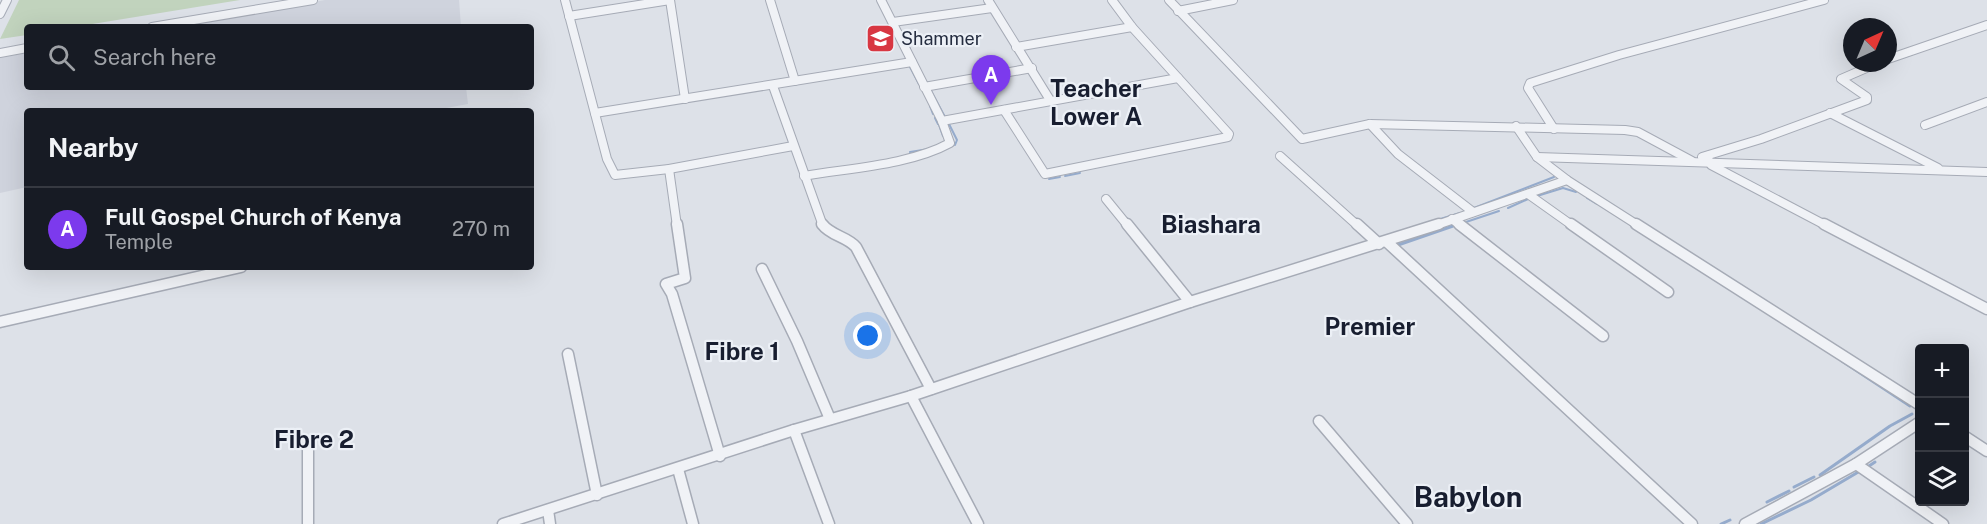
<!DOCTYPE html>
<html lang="en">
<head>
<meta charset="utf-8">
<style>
  body { margin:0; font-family:"Public Sans",sans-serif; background:#20242c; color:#f1f3f6 }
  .controls { position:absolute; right:18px; bottom:18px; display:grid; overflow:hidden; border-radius:6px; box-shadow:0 6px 24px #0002 }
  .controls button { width:54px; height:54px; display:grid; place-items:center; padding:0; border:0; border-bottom:2px solid #363941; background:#171b24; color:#f1f3f6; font:30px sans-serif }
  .compass { position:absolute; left:1843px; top:18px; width:54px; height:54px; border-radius:50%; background:#171b24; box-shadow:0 6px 24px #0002; rotate:44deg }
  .you { position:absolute; left:868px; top:336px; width:21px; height:21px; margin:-15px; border:4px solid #fff; border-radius:50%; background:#1a73e8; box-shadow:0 0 0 9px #1a73e833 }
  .badge { display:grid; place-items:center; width:39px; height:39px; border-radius:50%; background:#7c3aed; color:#fff; font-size:20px; font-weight:700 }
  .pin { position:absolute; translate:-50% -50px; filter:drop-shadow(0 2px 3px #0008) }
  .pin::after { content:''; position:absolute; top:32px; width:21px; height:18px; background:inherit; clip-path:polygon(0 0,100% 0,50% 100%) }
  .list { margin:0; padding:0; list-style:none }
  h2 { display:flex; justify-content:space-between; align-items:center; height:78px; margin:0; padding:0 24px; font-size:26px }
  h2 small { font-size:20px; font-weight:400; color:#9ea1a6 }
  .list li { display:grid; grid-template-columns:39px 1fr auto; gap:18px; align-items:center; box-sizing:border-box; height:84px; padding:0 24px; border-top:2px solid #363941 }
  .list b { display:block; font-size:22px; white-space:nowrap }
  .list p { margin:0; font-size:20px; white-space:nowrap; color:#9ea1a6 }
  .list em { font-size:20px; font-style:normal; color:#9ea1a6 }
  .icon { flex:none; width:33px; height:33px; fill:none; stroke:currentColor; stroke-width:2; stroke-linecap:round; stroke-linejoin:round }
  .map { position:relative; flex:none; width:1987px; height:524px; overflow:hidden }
  .search { position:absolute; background:#171b24; box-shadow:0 6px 24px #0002; left:24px; top:24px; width:510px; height:66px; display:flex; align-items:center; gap:15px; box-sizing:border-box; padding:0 21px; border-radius:6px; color:#9ea1a6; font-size:22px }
  .panel { position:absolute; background:#171b24; box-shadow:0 6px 24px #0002; left:24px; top:108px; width:510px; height:162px; border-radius:6px }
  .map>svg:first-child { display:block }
  .built { fill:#cfd3dd }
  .green { fill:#c1d3bd }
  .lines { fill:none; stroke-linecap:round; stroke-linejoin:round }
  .stream-far1 { stroke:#95abcc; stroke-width:2 }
  .stream { stroke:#95abcc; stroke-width:3 }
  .minor-far1-casing { stroke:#a6abb6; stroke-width:10 }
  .minor-casing { stroke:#a6abb6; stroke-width:13 }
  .minor-far1 { stroke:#f0f2f6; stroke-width:8 }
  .minor { stroke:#f0f2f6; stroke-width:10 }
  .labels { text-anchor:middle; stroke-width:4.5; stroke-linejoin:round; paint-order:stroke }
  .far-poi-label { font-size:18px; fill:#252d40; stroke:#ecf0f6; text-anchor:start }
  .quarter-label { font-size:24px; font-weight:bold; fill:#181e30; stroke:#ecf0f6 }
  .near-quarter-label { font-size:28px; font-weight:bold; fill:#181e30; stroke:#ecf0f6 }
</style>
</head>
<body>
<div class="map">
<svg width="1987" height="524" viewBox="0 0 1987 524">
  <rect width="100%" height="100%" fill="#dde1e8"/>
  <g class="built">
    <path d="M325,0H459L461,27H174Z"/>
    <path d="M27,53V87H466L468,104L430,111H27V187L0,193V58Z"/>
  </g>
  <path class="green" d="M19,0H240L74,27H27V35L0,39Z"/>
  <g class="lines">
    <g class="stream-far1">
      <path d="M897,25L910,49"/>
      <path d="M909,65L919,84"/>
      <path d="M931,91L945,117H949"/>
      <path d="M930,106L933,114"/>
      <path d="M935,118L938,124"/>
      <path d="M949,124L957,140L955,145"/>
      <path d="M939,125L943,136"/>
      <path d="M910,152L929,149"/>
      <path d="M1065,176L1080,173"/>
      <path d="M1049,179L1060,177"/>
      <path d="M1537,196L1563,188L1576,192"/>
      <path d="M1587,198L1597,204"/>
      <path d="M1474,208L1554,177"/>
      <path d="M1508,208L1528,199"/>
      <path d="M1437,220L1460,213"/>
      <path d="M1466,222L1499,211"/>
    </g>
    <g class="stream">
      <path d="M1398,245L1453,226"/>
      <path d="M1842,361L1910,406"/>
      <path d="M1866,468L1875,462"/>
      <path d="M1820,475L1890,426L1912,414"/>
      <path d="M1794,487L1814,477"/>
      <path d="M1767,502L1789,491"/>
      <path d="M1721,524L1730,520"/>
      <path d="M1761,524L1811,500L1860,471"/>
    </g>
    <defs>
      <g id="minor-far1">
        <path d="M565,0L607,159L615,175L669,169L793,146"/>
        <path d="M670,0L685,99"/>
        <path d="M770,0L795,81"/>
        <path d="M988,0L1050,100"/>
        <path d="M1169,0L1302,139L1370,124L1625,130L1638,132L1692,161"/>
        <path d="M1178,11L1233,0"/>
        <path d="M0,14L7,0"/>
        <path d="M569,16L670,0"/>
        <path d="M893,22L992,8"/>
        <path d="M152,27L313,0"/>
        <path d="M1016,47L1132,27"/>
        <path d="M0,53L27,48"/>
        <path d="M1888,59L1987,25"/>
        <path d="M773,86L823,226"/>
        <path d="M924,87L1032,68"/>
        <path d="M1004,110L1045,174L1228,137L1229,134L1132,27L1112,0"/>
        <path d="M595,113L912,62"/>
        <path d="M1830,113L1938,168"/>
        <path d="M942,121L1178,78"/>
        <path d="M1370,124L1398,154L1473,212"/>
        <path d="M1925,125L1987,102"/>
        <path d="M1516,126L1537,157L1567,180L1639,226"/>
        <path d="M1554,129L1528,88L1530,83L1619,55L1824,0"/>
        <path d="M1280,156L1358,226"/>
        <path d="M1707,156L1711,165L1827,226"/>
        <path d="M1537,157L1987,172"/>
        <path d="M1702,157L1761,139L1867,100V97L1841,79L1878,63"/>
        <path d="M669,169L677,226"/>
        <path d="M804,176C849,168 910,165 950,143L942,121L881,0"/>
        <path d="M1528,194L1573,226"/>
        <path d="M1106,199L1128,226"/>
        <path d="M1452,219L1461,226"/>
        <path d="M1434,226L1567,180"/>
      </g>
      <g id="minor">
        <path d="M677,224L685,278L666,284L672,294L720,456"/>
        <path d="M822,224C831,236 846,236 856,247L931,389"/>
        <path d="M1127,224L1190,302"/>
        <path d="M1357,224L1379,244"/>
        <path d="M1459,224L1603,336"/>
        <path d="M1571,224L1668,292"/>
        <path d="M1636,224L1920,405"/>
        <path d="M1824,224L1987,309"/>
        <path d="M1387,242L1692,524"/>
        <path d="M762,269L797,341L830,419"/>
        <path d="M0,322L241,267"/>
        <path d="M568,354L597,495"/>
        <path d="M911,396L978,524"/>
        <path d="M1319,421L1407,524"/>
        <path d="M794,430L829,524"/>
        <path d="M1964,436L1987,451"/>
        <path d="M308,447V524"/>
        <path d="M1856,464L1943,524"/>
        <path d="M678,469L693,524"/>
        <path d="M548,510L550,524"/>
        <path d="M503,524L794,430L911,396L1190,302L1439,224"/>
        <path d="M1745,524L1856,464L1920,422"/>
      </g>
    </defs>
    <use href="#minor-far1" class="minor-far1-casing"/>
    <use href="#minor" class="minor-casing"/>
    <use href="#minor-far1" class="minor-far1"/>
    <use href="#minor" class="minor"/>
  </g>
  <defs>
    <symbol id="school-square" viewBox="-11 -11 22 22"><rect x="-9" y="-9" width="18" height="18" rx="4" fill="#d83742" stroke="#ecf0f6"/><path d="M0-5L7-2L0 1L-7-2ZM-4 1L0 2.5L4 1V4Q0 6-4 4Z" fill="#fff"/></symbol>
  </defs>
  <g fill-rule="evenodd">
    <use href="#school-square" x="864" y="22" width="33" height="33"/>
  </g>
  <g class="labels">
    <g class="far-poi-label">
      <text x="901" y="45">Shammer</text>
    </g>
    <g class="quarter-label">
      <text x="1096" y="97">Teacher<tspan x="1096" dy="28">Lower A</tspan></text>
      <text x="1211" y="233">Biashara</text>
      <text x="1370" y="335">Premier</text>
      <text x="742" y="360">Fibre 1</text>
      <text x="314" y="448">Fibre 2</text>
    </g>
    <g class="near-quarter-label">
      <text x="1468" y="507">Babylon</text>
    </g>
  </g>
</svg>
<div class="controls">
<button>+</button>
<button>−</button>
<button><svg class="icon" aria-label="layers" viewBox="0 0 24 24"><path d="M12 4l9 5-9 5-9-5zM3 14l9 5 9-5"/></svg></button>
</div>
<svg class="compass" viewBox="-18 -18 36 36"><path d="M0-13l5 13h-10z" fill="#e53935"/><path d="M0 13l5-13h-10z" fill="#9ea1a6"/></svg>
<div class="you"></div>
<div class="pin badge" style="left:991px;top:105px">A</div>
<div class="search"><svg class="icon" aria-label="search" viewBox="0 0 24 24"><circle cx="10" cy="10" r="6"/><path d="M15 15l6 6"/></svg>Search here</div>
<section class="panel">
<h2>Nearby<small></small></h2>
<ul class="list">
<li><span class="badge">A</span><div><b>Full Gospel Church of Kenya</b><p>Temple</p></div><em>270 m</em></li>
</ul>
</section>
</div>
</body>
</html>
